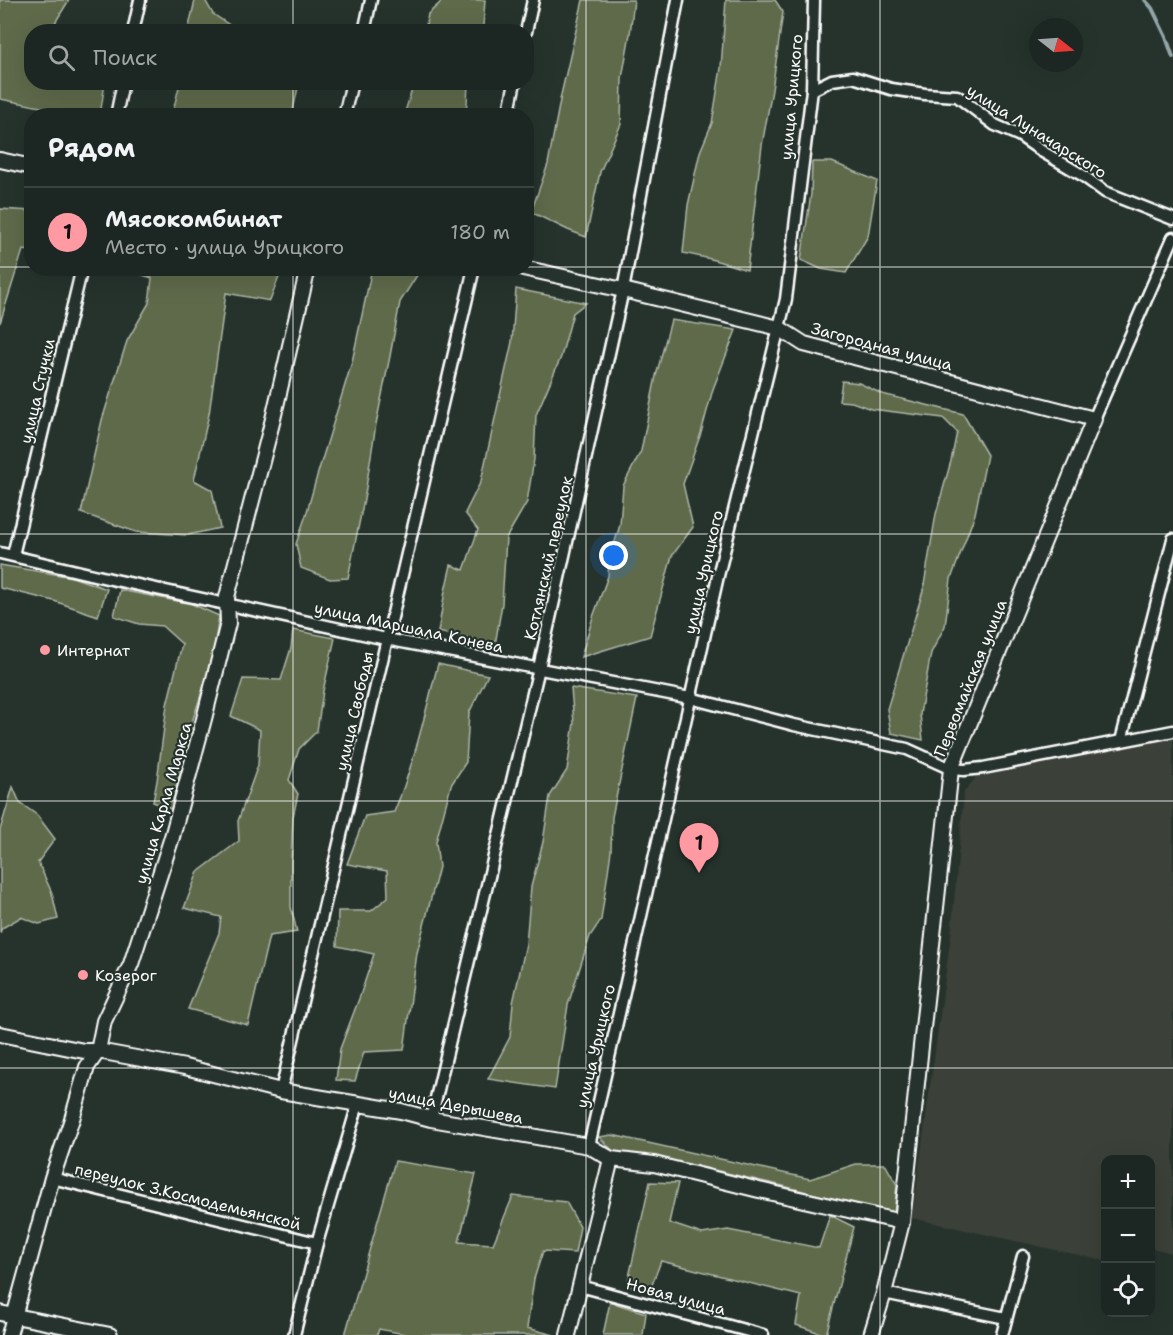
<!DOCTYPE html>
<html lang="ru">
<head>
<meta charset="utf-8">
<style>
  body { margin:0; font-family:"Shantell Sans",sans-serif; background:#252e2a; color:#f1f3f6 }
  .controls { position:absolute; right:18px; bottom:18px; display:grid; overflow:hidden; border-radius:12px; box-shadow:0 6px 24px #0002 }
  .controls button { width:54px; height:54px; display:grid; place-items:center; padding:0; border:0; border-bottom:2px solid #3a4340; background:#1c2622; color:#f1f3f6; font:30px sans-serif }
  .compass { position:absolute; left:1029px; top:18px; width:54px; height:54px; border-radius:50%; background:#1c2622; box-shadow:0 6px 24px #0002; rotate:107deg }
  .you { position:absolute; left:614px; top:556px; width:21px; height:21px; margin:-15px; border:4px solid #fff; border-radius:50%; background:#1a73e8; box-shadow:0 0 0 9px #1a73e833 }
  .badge { display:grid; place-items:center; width:39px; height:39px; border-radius:50%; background:#ff9aa2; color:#111; font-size:20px; font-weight:700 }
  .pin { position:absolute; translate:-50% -50px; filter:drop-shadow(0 2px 3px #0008) }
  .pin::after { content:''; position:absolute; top:32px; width:21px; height:18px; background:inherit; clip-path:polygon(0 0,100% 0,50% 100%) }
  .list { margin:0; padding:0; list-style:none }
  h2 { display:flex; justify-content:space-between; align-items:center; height:78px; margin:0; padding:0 24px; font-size:26px }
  h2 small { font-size:20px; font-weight:400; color:#a0a5a5 }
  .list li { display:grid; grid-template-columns:39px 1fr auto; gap:18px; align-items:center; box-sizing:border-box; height:90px; padding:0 24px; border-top:2px solid #3a4340 }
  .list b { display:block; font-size:22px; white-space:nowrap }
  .list p { margin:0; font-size:20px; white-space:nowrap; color:#a0a5a5 }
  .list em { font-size:20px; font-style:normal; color:#a0a5a5 }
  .icon { flex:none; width:33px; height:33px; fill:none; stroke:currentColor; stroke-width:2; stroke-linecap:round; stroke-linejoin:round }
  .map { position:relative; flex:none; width:1173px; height:1335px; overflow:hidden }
  .search { position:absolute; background:#1c2622; box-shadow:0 6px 24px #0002; left:24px; top:24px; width:510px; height:66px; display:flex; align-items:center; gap:15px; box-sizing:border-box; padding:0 21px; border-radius:24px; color:#a0a5a5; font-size:22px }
  .panel { position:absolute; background:#1c2622; box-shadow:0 6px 24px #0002; left:24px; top:108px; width:510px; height:168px; border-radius:24px }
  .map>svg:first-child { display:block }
  .built { fill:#3b4139 }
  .green { fill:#5f6b4c; stroke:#afb5a6; stroke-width:1.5 }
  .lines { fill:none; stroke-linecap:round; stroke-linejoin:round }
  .stream { stroke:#94a6aa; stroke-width:4 }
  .street-casing { stroke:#fff; stroke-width:15 }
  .secondary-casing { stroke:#fff; stroke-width:18 }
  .street { stroke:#26332d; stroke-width:10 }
  .secondary { stroke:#26332d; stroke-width:14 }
  .grid { fill:none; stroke:#fff; stroke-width:1.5; stroke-opacity:0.55 }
  .poi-dot { fill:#ff9aa2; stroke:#26332d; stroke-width:2 }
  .labels { text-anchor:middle; stroke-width:4.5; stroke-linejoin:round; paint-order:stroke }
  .street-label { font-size:16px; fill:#fff; stroke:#26332d }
  .poi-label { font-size:16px; fill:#fff; stroke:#26332d; text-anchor:start }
</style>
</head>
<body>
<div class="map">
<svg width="1173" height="1335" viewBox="0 0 1173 1335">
  <rect width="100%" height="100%" fill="#26332d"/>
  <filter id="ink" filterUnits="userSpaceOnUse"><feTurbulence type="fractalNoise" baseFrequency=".0167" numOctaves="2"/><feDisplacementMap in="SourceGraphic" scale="12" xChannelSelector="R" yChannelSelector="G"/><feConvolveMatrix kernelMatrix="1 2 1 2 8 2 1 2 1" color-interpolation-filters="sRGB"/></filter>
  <g filter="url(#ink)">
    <path class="built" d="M1173,736V1253L1151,1248L1150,1160H1106L1105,1261L912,1218L951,935L964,792L977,776L985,773Z"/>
    <g class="green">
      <path d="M0,0H69L50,31L32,32V82L105,83L100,115H81L0,99Z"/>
      <path d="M195,0H205L213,14L234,28L282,29L312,23L311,31H188Z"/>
      <path d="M441,0H485L483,27L481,31H425L428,14L440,3Z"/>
      <path d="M583,0H634L630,34L622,78L621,124L600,172L586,237L568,230L531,212L548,164L561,95Z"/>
      <path d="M726,0H775L783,12L772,90L762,145L747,270L711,259L683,253L688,205L700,152L712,123L721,68Z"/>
      <path d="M180,83V82L299,83L292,115H172Z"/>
      <path d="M414,83H468L467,104L464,115H404Z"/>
      <path d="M812,162H832L877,181L868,236L846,273L821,269L801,260L811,194Z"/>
      <path d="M0,209L32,211L31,251L23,250L0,323Z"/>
      <path d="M372,268L421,269L400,302L390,356L376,424L365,494L348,578L330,579L301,568L296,544L306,515L317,476L352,362Z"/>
      <path d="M124,269H282L270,301L226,293L209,414L194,480L212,490L220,528L188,535L136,532L81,513L102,420L127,341L149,303L152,278Z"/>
      <path d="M516,289L586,303L573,313L561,357L536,415L534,459L527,502L506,538L502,604L495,645L438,632L445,591L451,565L464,570L478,530L465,513L481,481L512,342Z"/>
      <path d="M671,320L736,330L713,389L701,433L683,484L693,527L672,556L650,636L581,657L593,617L608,576L609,561L620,525L623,486L641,451L656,376Z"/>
      <path d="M842,381L859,383L882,394L963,414L987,455L975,514L951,579L945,626L931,653L920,714L923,740L891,733L887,709L923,591L936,514L951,461L957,432L943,418L871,409L852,402L839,401Z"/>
      <path d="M0,565L72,577L107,589L98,616L54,601L0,588Z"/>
      <path d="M120,590L192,604L219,616L212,661L193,719L171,809L153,802L157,781L167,705L182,644L162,626L139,624L114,616Z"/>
      <path d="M293,630L335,638L323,691L317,731L299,749L289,780L298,794L293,817L291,863V907L297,932L269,936L248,1025L188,1009L219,933L221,917L184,908L198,872L239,841L238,821L258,765L260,730L231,716L243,679L281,680L291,648Z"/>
      <path d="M438,664L488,675L469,713L466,762L451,785L436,842L439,867L417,953L404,1050L364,1052L355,1081L336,1080L340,1049L360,996L374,954L337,946L338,911H371L388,897L387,871L347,864L365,816L394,812C414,765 425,713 438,664Z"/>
      <path d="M571,688L637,698L612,817L611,851L601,920L590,936L568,1005L555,1089L488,1079L510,1037L513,1003L526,944L531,887L543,842L550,796L567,770L574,723Z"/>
      <path d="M13,787L20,803L37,815L55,839L38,862L52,893L58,919L39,924L21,917L2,928L0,933V830Z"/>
      <path d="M612,1135L810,1179L856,1164H885L897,1185L894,1214L783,1186L688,1164L613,1151L599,1137Z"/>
      <path d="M395,1161L476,1174L459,1242L493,1244L513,1196L566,1202L580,1227L575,1253L543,1251L534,1279L527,1328L554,1335H410L379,1329L377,1335H345Z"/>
      <path d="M650,1182L678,1183L669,1223L702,1234L728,1230L819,1248L830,1215L854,1227L826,1335L796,1325L801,1296L661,1261L650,1290L627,1286Z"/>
      <path d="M610,1302L646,1313L643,1335H603Z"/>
    </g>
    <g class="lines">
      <path class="stream" d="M1145,0L1152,8L1166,37L1173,57"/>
      <defs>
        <g id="street">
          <path d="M133,32L140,0"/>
          <path d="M364,32L371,0"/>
          <path d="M526,32L533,0"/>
          <path d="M812,90L832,80L853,77L891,89L925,94L957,96L995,125L1020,136L1043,152L1082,175L1105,192L1173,219"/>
          <path d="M116,116L123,82"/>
          <path d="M344,116L352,82"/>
          <path d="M508,116L515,82"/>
          <path d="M1094,419L1173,238"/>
          <path d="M0,553L115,580L386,639L690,698L794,725L907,749L951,769L964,770L983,768L1173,731"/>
          <path d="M13,555L82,268"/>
          <path d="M1121,741L1173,539"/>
          <path d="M281,1091L474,268"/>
          <path d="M431,1119L539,668L623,290L678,0"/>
          <path d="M589,1146L718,576L786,299L812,90L814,0"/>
          <path d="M52,1178L317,1243"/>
          <path d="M580,1286L763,1335"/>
          <path d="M884,1293L1006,1318"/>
          <path d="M294,1335L317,1243L358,1104"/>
          <path d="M1002,1335L1023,1256"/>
        </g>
        <g id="secondary">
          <path d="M0,160L32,167"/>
          <path d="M523,268L623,290L779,328L804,344L1094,419L951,769L902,1222L884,1293L871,1335"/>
          <path d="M0,1034L84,1051H98L185,1067L281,1091L401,1111L431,1119L589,1146L611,1159L654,1164L759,1190L902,1222"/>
          <path d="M0,1313L110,1335"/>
          <path d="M9,1335L52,1178L72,1119L87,1067L98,1051L104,1021L131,964L172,837L204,719L228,623L227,597L273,419L308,268"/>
          <path d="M568,1335L611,1159"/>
        </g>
      </defs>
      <use href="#street" class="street-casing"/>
      <use href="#secondary" class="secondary-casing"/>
      <use href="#street" class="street"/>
      <use href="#secondary" class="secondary"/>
    </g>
  </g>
  <path class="grid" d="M293,0V32M586,0V1335M880,0V1335M293,82V116M0,267H32M526,267H1173M293,268V1335M0,534H1173M0,801H1173M0,1068H1173"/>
  <g class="poi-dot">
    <circle cx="45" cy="650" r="6"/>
    <circle cx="83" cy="975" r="6"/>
  </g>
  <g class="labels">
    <g class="street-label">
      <text transform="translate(791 97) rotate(-85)" y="6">улица Урицкого</text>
      <text transform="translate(1037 131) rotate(32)" y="6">улица Луначарского</text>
      <text transform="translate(882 346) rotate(15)" y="6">Загородная улица</text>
      <text transform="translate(37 391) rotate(-77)" y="6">улица Стучки</text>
      <text transform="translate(548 558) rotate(-77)" y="6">Котлянский переулок</text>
      <text transform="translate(703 572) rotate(-77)" y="6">улица Урицкого</text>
      <text transform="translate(409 627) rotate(12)" y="6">улица Маршала Конева</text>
      <text transform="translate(970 678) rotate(-68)" y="6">Первомайская улица</text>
      <text transform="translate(354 711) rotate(-77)" y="6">улица Свободы</text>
      <text transform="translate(163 803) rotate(-74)" y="6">улица Карла Маркса</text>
      <text transform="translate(595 1046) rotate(-77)" y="6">улица Урицкого</text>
      <text transform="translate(456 1105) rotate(11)" y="6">улица Дерышева</text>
      <text transform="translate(188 1196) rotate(14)" y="6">переулок З.Космодемьянской</text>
      <text transform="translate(676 1296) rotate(15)" y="6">Новая улица</text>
    </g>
    <g class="poi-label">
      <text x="57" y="656">Интернат</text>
      <text x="95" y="981">Козерог</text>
    </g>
  </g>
</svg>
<div class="controls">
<button>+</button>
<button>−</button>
<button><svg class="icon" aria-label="locate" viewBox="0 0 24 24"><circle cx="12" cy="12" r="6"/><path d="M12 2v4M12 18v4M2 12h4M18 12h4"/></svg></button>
</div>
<svg class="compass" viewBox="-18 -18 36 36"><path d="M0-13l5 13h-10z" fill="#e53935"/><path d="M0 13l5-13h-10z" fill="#a0a5a5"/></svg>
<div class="you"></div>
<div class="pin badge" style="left:699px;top:873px">1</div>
<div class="search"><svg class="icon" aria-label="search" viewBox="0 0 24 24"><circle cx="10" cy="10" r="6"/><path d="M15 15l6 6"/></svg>Поиск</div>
<section class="panel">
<h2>Рядом<small></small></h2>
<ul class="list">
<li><span class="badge">1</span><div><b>Мясокомбинат</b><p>Место · улица Урицкого</p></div><em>180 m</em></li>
</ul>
</section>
</div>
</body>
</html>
